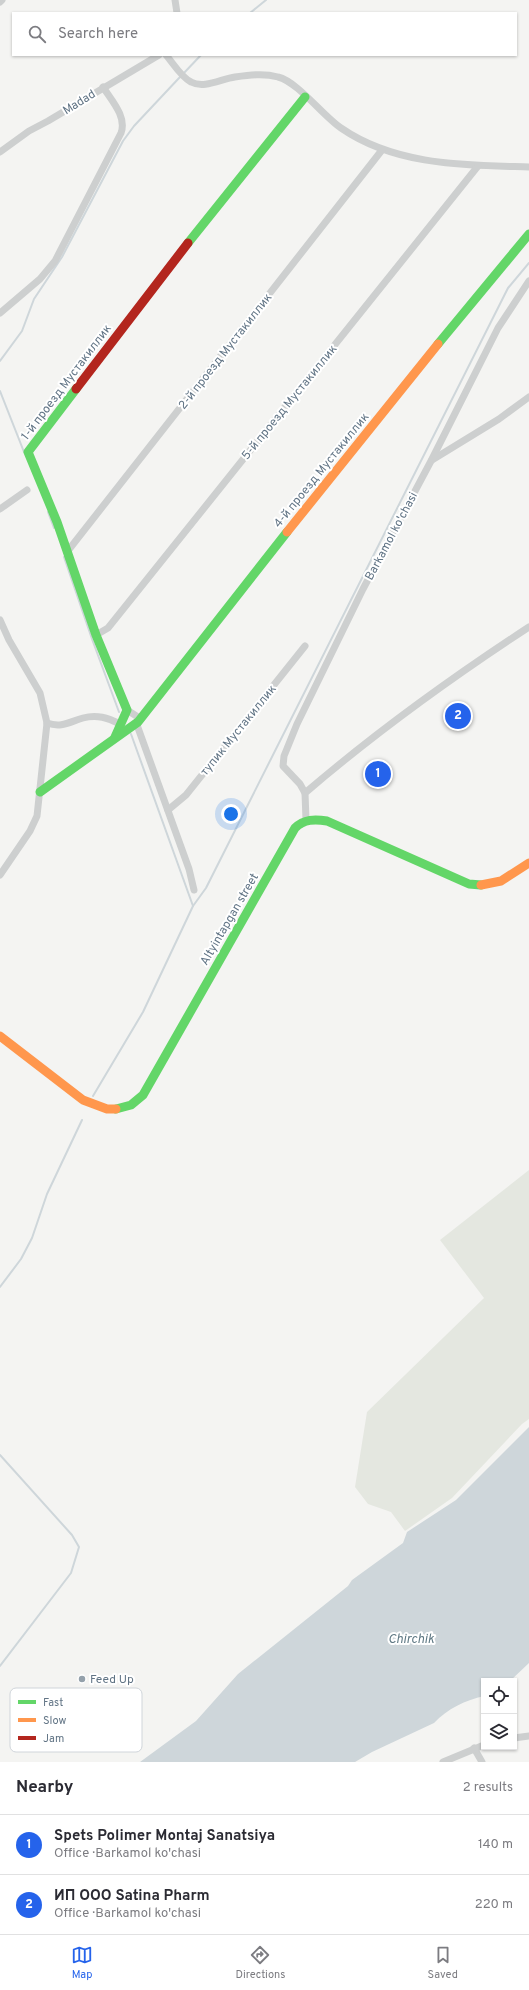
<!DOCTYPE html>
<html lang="en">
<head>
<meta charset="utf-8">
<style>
  body { margin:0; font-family:Overpass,sans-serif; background:#f7f7f7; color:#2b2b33 }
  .controls { position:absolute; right:12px; bottom:12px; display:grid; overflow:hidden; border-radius:0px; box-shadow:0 1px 3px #0004 }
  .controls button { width:36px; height:36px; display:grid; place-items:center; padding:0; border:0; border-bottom:1px solid #e1e1e2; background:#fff; color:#2b2b33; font:20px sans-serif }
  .you { position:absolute; left:231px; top:814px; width:14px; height:14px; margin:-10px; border:3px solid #fff; border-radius:50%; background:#1a73e8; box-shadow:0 0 0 6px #1a73e833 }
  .badge { display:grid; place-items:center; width:26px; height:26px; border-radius:50%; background:#2563eb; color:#fff; font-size:13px; font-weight:700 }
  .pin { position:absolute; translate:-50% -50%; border:2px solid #fff; box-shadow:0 1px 4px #0006 }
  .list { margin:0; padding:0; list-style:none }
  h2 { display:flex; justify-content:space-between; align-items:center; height:52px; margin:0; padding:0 16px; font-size:17px }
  h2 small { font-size:13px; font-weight:400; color:#7c7c81 }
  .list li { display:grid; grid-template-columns:26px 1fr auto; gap:12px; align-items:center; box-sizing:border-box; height:60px; padding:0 16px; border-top:1px solid #e1e1e2 }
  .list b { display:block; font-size:15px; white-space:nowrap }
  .list p { margin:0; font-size:13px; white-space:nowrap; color:#7c7c81 }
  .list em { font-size:13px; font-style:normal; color:#7c7c81 }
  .icon { flex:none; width:22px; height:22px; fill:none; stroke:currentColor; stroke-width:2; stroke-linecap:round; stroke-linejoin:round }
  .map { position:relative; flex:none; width:529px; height:1762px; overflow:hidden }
  .search { position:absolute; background:#fff; box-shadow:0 1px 3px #0004; left:12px; right:12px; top:12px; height:44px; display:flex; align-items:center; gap:10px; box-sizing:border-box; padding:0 14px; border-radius:0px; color:#7c7c81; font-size:15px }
  .sheet { height:172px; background:#fff }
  nav { display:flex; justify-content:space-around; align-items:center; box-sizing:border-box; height:56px; border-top:1px solid #e1e1e2; background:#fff; font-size:11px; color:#7c7c81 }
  nav a { display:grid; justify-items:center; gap:2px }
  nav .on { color:#2563eb }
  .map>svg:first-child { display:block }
  .green { fill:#e4e7e0 }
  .water { fill:#ced6da }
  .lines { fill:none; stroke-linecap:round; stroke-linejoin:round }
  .stream { stroke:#ced6da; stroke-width:2 }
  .street { stroke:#cdcfcf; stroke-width:7 }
  .fast { stroke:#63d668; stroke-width:9 }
  .slow { stroke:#ff974d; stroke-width:9 }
  .jam { stroke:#b3261e; stroke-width:9 }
  .poi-dot { fill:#94a1ab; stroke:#fff; stroke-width:1.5 }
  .labels { text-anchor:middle; stroke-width:4; stroke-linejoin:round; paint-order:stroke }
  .street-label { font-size:12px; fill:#617485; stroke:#fff }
  .poi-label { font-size:12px; fill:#617485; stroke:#fff; text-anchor:start }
  .water-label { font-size:13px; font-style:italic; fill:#5d7782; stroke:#fff }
  .key { fill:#fff; stroke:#d0d5da; stroke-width:1 }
  .key-label { font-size:11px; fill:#617485 }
</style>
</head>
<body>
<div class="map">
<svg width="529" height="1762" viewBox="0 0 529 1762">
  <rect width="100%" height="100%" fill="#f4f4f2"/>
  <path class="green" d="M529,1170V1419L522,1424L452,1498L405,1531L391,1512L368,1504L355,1487L367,1412L484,1298L440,1240Z"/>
  <path class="water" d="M529,1427V1663L510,1681H484V1696C466,1700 447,1709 434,1723L372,1752L355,1762H140L196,1721L238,1674L348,1586L352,1580L403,1543L407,1532L456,1500Z"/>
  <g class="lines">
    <g class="stream">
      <path d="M250,13L266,0"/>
      <path d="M183,74L201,55"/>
      <path d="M0,361L22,331L34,299L62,257L123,141L134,126L180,77"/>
      <path d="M0,391L24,452"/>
      <path d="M48,512L54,528"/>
      <path d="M64,557L92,639L119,712"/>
      <path d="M131,734L193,906"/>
      <path d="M93,1096L143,1012L193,906L206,888L508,288L529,263"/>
      <path d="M0,1287L21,1259L32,1238L47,1194L82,1120"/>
      <path d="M0,1455L72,1535L79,1547L71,1573L0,1666"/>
    </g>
    <g class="street">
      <path d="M175,0L177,13"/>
      <path d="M0,2L2,0"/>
      <path d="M166,55C173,63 181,77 191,82C204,89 221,79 235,77C249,75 264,73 278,77C298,82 323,116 341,128C396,166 465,165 529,167"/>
      <path d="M0,152L29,131L48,121L159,55"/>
      <path d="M0,313L40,279L55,261L121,133C127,117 112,101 103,87"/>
      <path d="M432,460L499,419L529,397"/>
      <path d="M0,509L27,490"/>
      <path d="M67,552L382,150"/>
      <path d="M0,620L9,640L40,693L47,723L37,816L30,831L0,875"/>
      <path d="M96,635L108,628L478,166"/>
      <path d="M127,710L141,719"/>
      <path d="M47,723C62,728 69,722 83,718C97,714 108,718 120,724"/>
      <path d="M137,725L189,869L194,890"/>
      <path d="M305,793L300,784L283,766L284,756L297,724L363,589L431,461L498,328L529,281"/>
      <path d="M168,810L186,795L305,646"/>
      <path d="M306,820L305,793C375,733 451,678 529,627"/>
      <path d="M514,1738L529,1736"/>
      <path d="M474,1748L482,1762"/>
      <path d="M443,1762L484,1745"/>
    </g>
    <g class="fast">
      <path d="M188,243L305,97"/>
      <path d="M438,344L529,234"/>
      <path d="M76,389L28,452L57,522L96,635L127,710L115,737"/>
      <path d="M40,792L138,722L287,532"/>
      <path d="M116,1109L131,1105L143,1095L295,828C304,819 315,819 327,821L469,884L481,885"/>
    </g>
    <g class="slow">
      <path d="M287,532L438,344"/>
      <path d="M481,885L501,881L529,863"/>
      <path d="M0,1036L83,1100L107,1109H116"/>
    </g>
    <path class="jam" d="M76,389L188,243"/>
  </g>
  <circle class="poi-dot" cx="82" cy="1679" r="4"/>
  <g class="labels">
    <g class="street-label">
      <text transform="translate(79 102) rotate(-32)" y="4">Madad</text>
      <text transform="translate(225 351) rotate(-52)" y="4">2-й проезд Мустакиллик</text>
      <text transform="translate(66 382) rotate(-53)" y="4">1-й проезд Мустакиллик</text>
      <text transform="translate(289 402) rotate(-51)" y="4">5-й проезд Мустакиллик</text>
      <text transform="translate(321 470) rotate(-51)" y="4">4-й проезд Мустакиллик</text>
      <text transform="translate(391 536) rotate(-62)" y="4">Barkamol ko'chasi</text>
      <text transform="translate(238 730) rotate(-51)" y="4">тупик Мустакиллик</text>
      <text transform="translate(229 919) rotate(-60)" y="4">Altyintapgan street</text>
    </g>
    <g class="poi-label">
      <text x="90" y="1683">Feed Up</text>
    </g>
    <g class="water-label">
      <text x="411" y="1643">Chirchik</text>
    </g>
  </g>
  <rect x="10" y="1688" width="132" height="64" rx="6" class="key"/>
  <rect x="18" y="1700" width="18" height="4" fill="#63d668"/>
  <rect x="18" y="1718" width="18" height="4" fill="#ff974d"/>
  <rect x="18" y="1736" width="18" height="4" fill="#b3261e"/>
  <g class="key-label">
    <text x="43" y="1706">Fast</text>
    <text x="43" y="1724">Slow</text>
    <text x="43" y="1742">Jam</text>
  </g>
</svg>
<div class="controls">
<button><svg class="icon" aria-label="locate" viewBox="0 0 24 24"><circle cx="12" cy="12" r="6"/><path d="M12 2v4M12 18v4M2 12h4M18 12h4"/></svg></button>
<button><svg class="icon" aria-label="layers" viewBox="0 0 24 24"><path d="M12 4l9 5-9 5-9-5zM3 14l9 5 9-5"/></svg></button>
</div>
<div class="you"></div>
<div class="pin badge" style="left:378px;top:774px">1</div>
<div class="pin badge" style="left:458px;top:716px">2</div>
<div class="search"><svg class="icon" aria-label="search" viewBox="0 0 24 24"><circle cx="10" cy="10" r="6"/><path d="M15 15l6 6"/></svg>Search here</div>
</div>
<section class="sheet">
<h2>Nearby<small>2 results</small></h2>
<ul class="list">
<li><span class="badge">1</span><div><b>Spets Polimer Montaj Sanatsiya</b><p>Office · Barkamol ko'chasi</p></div><em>140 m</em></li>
<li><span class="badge">2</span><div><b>ИП ООО Satina Pharm</b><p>Office · Barkamol ko'chasi</p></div><em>220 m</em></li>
</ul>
</section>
<nav>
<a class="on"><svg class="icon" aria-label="map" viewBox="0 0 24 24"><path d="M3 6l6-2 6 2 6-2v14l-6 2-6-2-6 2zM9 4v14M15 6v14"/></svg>Map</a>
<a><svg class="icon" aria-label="directions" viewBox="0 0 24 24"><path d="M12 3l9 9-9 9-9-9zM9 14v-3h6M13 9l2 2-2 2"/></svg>Directions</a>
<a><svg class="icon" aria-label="saved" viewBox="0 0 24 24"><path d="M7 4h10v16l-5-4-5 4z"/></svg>Saved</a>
</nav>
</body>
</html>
